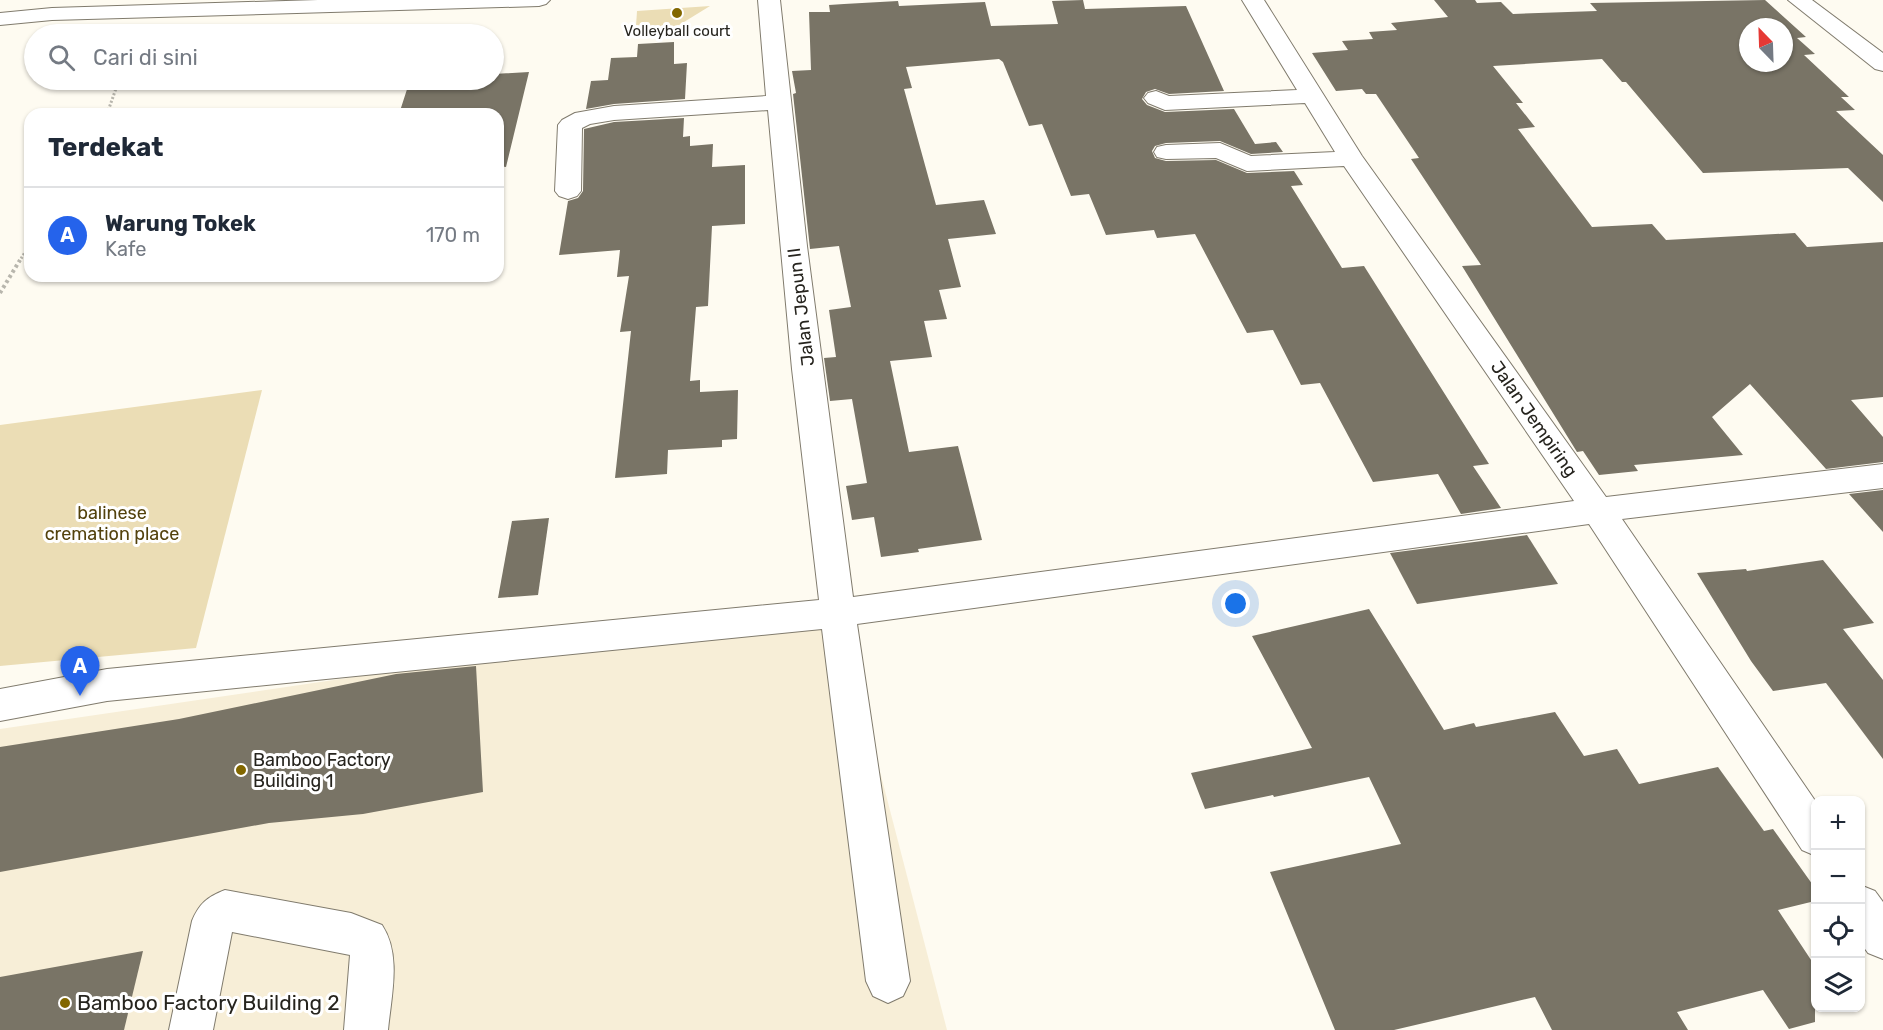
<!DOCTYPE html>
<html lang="id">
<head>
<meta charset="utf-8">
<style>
  body { margin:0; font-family:Rubik,sans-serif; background:#f6f6f7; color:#1f2937 }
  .controls { position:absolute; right:18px; bottom:18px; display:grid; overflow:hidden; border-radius:12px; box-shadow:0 2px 4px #0004 }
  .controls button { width:54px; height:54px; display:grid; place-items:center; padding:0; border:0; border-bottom:2px solid #e0e1e3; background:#fff; color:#1f2937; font:30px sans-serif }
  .compass { position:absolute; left:1739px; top:18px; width:54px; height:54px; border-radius:50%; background:#fff; box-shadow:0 2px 4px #0004; rotate:337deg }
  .you { position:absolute; left:1236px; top:604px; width:21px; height:21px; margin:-15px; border:4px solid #fff; border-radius:50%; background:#1a73e8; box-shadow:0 0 0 9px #1a73e833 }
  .badge { display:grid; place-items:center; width:39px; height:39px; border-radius:50%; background:#2563eb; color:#fff; font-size:20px; font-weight:700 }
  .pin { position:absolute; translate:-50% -50px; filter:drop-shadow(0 2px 3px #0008) }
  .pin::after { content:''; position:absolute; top:32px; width:21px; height:18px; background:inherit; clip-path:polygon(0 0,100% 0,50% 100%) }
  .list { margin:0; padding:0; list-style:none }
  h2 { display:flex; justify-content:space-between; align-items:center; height:78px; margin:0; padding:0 24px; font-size:26px }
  h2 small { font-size:20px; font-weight:400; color:#747a83 }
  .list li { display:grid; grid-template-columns:39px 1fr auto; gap:18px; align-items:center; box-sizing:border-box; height:96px; padding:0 24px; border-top:2px solid #e0e1e3 }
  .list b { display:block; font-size:22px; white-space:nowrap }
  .list p { margin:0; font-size:20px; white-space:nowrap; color:#747a83 }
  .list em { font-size:20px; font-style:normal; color:#747a83 }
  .icon { flex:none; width:33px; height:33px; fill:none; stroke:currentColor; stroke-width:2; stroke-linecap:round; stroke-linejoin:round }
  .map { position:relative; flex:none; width:1883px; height:1030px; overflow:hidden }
  .search { position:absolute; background:#fff; box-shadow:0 2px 4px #0004; left:24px; top:24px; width:480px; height:66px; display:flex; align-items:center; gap:15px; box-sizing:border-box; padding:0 21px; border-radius:33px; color:#747a83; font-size:22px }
  .panel { position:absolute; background:#fff; box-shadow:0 2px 4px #0004; left:24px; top:108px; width:480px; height:174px; border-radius:18px }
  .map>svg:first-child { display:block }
  .built { fill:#f7eed7 }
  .green { fill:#ebddb5 }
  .building { fill:#797466; fill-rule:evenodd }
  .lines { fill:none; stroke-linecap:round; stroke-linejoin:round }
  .minor-casing { stroke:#807b6d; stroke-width:2 }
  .major-casing { stroke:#807b6d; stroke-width:2 }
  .path-far1 { stroke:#b8b6ad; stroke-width:3; stroke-dasharray:2 2; stroke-linecap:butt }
  .path { stroke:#b8b6ad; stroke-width:4; stroke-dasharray:3 3; stroke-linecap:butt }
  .minor { fill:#fff; fill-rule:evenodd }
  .major { fill:#fff; fill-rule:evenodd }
  .poi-dot { fill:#826700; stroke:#fff; stroke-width:2 }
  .labels { text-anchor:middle; stroke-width:6; stroke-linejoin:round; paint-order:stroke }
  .far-poi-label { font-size:15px; fill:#26241e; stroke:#fff }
  .street-label { font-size:18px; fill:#26241e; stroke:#fff }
  .park-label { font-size:18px; fill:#53420d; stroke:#fff }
  .poi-label { font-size:18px; fill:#26241e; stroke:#fff; text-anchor:start }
  .near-poi-label { font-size:21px; fill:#26241e; stroke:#fff; text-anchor:start }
</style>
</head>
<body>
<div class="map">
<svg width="1883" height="1030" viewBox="0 0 1883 1030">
  <rect width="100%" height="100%" fill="#fefbf1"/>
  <path class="built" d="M837,606L947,1030H0V729Z"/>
  <g class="green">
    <path d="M710,6L671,30L636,26L637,11Z"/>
    <path d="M262,390L196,648L0,666V425Z"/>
  </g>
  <g class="building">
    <path d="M1083,0L1085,9L1186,6L1224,91L1169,94L1155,89L1146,92L1142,99L1147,105L1165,112L1234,109L1255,144L1276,142L1283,152L1251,154L1220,141L1166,143L1155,146L1152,151L1155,158L1166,161L1216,160L1247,173L1294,171L1303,185L1291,186L1342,268L1364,266L1489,464L1473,466L1501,508L1461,514L1438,474L1373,482L1320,383L1301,385L1273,330L1247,333L1195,234L1157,238L1154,230L1106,235L1089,194L1071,196L1042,124L1029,126L1003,62L999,59L906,67L912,88L904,89L936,205L984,200L996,234L948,239L961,287L939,290L947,319L924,321L932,357L890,361L909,452L958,446L982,540L918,549L919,552L881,557L874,517L852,520L846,486L867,483L852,399L830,401L824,358L836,357L829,310L851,307L839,246L810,249L793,94L796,93L792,71L811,70L809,12H830L829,5L844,4L898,1L899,6L985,2L991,26L1058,24L1052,1Z"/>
    <path d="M1434,0H1475L1477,3L1501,2L1513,14L1597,11L1590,3L1765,0L1806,37L1797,38L1815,54L1804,55L1849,97H1841L1855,110L1836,111L1883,155V202L1848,168L1703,173L1626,82H1622L1602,59L1493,66L1523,103H1516L1535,127L1518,129L1592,227L1652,224L1666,240L1795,233L1807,247L1883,242V397L1851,400L1883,437V462L1826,469L1750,384L1712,417L1743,455L1634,465L1638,471L1599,475L1583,451L1577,452L1462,266L1481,265L1411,159L1419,158L1376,94H1366L1362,89L1336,91L1312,53L1348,50L1342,41L1373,39L1369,32L1397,30L1391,23L1448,17ZM1748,27H1784V63H1748Z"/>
    <path d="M674,42V64L687,63L685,99L614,104L586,109L591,81L608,80L611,58L637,57L638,44Z"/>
    <path d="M529,72L506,167L498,166V114H399L410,80H494V74Z"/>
    <path d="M684,118L683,137L690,136V146L713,144L712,167L745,165V224L712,226L708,306L696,307L690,381L700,380V392L738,390L737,439L722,440V447L668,450L667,474L615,478L631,331L620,332L629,276L617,277L620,250L559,255L568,201L578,198L583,191L584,129L614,122Z"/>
    <path d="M1883,490V532L1849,494Z"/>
    <path d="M549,518L538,595L498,598L512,521Z"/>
    <path d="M1527,535L1558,584L1417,604L1390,553Z"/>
    <path d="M1823,560L1874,623L1843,629L1883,680V759L1826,683L1773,691L1751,661L1697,573L1746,569L1747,571Z"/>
    <path d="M1369,609L1444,730L1474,723L1476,727L1555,712L1584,756L1617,749L1639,784L1718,767L1764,831L1773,829L1815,888V901L1778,910L1815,966V1022L1789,1029L1763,990L1677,1012L1688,1030H1552L1535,997L1394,1030H1335L1270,872L1401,844L1369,777L1274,797L1273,795L1205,809L1191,773L1312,748L1252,636Z"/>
    <path d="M476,666L483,792L363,814L269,823L0,872V747L179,719L396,674Z"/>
    <path d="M143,951L124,1030H0V977Z"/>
  </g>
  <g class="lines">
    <defs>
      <g id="minor">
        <path d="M318,0H550L546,4L539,6L52,20L0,25V13L52,8Z"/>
        <path d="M758,0H780L807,246L853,597L1574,501L1344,166L1247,171L1216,158L1166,159L1157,157L1154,152L1157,147L1166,145L1220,143L1251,156L1335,152L1305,103L1165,110L1148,103L1144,98L1148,93L1156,91L1169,96L1297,90L1242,0H1264L1362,156L1606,497L1883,464V488L1622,519L1816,802V856L1802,850L1589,524L857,624L910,981L903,996L888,1003L873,996L866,981L822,629L107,701L0,721V689L107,669L819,600L792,369L768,110L614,120L590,124L582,128L581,191L577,196L568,199L559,196L555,191L558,125L562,120L575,113L614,106L766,96Z"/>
        <path d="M1860,885L1875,891L1883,902V959L1868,953L1860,942Z"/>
        <path d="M225,890L351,913L382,925C402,955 391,997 388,1030H344L350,955L232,932L213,1030H169L192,921C199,904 207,897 225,890Z"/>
      </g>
      <path id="major" d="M1788,0H1812L1883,53V71L1875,69Z"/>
    </defs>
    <use href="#minor" class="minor-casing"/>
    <use href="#major" class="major-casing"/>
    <g class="path-far1">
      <path d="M107,114L119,80"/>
      <path d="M19,262L30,244"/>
    </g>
    <path class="path" d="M0,293L20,260"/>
    <use href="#minor" class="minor"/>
    <use href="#major" class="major"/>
  </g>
  <g class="poi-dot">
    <circle cx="677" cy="13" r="6"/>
    <circle cx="241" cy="770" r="6"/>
    <circle cx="65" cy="1003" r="6"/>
  </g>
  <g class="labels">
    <g class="far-poi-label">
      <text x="677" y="36">Volleyball court</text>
    </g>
    <g class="street-label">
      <text transform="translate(801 307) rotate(-97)" y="6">Jalan Jepun II</text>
      <text transform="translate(1534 419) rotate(55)" y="6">Jalan Jempiring</text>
    </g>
    <g class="park-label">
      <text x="112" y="519">balinese<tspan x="112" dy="21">cremation place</tspan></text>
    </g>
    <g class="poi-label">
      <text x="253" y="766">Bamboo Factory<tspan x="253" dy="21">Building 1</tspan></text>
    </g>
    <g class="near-poi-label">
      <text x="77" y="1010">Bamboo Factory Building 2</text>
    </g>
  </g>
</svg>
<div class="controls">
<button>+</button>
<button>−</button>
<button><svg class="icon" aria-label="locate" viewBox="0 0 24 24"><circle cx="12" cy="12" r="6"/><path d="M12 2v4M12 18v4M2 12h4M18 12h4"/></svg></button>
<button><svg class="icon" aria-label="layers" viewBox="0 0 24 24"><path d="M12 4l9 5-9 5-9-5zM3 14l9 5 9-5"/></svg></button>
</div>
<svg class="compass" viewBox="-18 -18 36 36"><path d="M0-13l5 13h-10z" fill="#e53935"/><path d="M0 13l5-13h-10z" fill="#747a83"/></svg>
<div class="you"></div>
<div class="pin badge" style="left:80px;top:696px">A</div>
<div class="search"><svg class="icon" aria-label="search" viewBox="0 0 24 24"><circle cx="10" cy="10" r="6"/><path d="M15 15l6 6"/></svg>Cari di sini</div>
<section class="panel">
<h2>Terdekat<small></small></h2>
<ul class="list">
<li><span class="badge">A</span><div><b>Warung Tokek</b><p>Kafe</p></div><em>170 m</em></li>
</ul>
</section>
</div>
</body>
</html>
